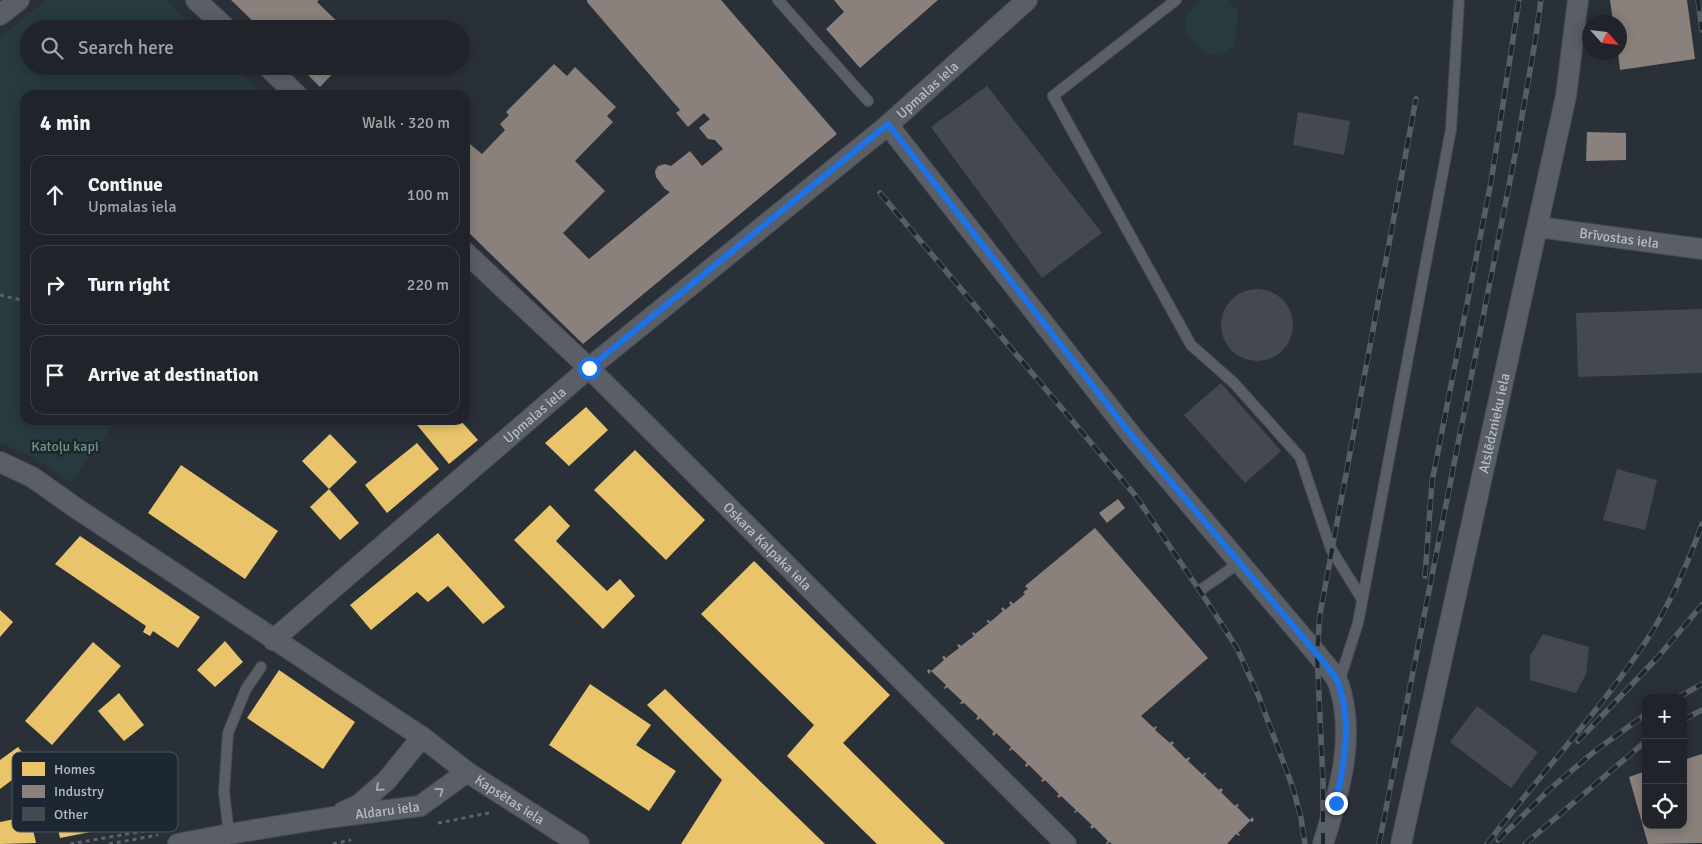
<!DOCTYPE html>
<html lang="en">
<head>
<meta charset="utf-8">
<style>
  body { margin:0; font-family:Signika,sans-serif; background:#282c32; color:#f1f3f6 }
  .controls { position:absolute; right:15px; bottom:15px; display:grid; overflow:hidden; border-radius:10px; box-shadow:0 2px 12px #0003 }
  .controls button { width:45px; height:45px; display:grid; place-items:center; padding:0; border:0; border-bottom:1px solid #3d4147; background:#20242a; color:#f1f3f6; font:25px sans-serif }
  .compass { position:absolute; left:1582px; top:15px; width:45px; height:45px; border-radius:50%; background:#20242a; box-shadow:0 2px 12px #0003; rotate:117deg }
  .stop { position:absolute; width:15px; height:15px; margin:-11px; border:4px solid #1a73e8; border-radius:50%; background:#fff }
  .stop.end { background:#1a73e8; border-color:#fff; box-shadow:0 1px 5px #0008 }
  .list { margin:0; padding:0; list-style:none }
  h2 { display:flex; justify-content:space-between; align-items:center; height:65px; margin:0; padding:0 20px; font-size:21px }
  h2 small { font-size:16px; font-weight:400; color:#a2a4a8 }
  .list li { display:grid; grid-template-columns:32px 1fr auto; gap:15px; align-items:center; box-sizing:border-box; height:80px; margin:0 10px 10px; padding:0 10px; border:1px solid #3d4147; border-radius:15px }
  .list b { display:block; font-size:19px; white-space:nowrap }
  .list p { margin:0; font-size:16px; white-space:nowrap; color:#a2a4a8 }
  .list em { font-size:16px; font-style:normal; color:#a2a4a8 }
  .icon { flex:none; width:28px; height:28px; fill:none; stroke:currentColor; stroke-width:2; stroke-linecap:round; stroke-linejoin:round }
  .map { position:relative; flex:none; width:1702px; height:844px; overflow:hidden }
  .search { position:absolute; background:#20242a; box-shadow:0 2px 12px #0003; left:20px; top:20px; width:450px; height:55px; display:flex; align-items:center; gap:12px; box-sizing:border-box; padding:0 18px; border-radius:28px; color:#a2a4a8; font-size:19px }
  .panel { position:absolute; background:#20242a; box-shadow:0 2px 12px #0003; left:20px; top:90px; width:450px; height:335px; border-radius:15px }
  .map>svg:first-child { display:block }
  .green { fill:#273a3e }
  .homes { fill:#e9c46a }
  .industry { fill:#8a817c }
  .building { fill:#444950 }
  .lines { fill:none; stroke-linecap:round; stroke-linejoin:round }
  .lane-casing { stroke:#484c53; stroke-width:12 }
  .street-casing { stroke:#484c53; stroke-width:22 }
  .path { stroke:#5d636a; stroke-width:3; stroke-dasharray:4 4; stroke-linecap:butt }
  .lane { stroke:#5a5e66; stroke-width:10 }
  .street { stroke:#5a5e66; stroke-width:20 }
  .rail-casing { stroke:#595d64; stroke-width:5.5 }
  .rail { stroke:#1d2633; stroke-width:4; stroke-dasharray:11; stroke-linecap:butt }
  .oneway { stroke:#a2a9b5 }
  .route { stroke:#1a73e8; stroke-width:6 }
  .labels { text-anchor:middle; stroke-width:5; stroke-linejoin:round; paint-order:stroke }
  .street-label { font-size:14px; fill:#b4bcc9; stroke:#1d2633 }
  .park-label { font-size:14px; fill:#6b9a76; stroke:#1d2633 }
  .key { fill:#1d2633; stroke:#4a5360; stroke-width:1 }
  .key-label { font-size:14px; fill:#b4bcc9 }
</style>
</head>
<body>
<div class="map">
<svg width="1702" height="844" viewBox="0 0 1702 844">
  <rect width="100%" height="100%" fill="#2a3038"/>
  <g class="green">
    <path d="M46,0H166L195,29H29V66H234L264,95H25V420H117L71,482L33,457L0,443V38Z"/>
    <path d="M1202,0H1229L1238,12L1235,45L1220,56C1203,55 1182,38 1186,18C1188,11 1196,5 1202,0Z"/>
  </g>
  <g class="homes">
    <path d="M586,407L608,430L569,466L545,443Z"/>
    <path d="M413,420H460L478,440L449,464Z"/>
    <path d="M330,434L357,462L329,489L302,461Z"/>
    <path d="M417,443L439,469L387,513L365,485Z"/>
    <path d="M635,450L705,520L666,560L594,490Z"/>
    <path d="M181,465L278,531L245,579L148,513Z"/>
    <path d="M329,489L359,523L340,540L310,507Z"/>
    <path d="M550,505L570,526L556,541L607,591L620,579L635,596L603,629L514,540Z"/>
    <path d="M438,533L505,607L483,624L448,586L428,602L417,592L371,630L350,605Z"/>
    <path d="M80,536L200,617L178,648L153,631L150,636L143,632L146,626L55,564Z"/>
    <path d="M754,561L890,695L843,743L945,844H877L787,756L814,725L701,614Z"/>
    <path d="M0,610L13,622L0,637Z"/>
    <path d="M225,641L243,662L215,687L197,670Z"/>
    <path d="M93,642L121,666L52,745L25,721Z"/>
    <path d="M279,670L355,722L323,769L247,718Z"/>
    <path d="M590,684L651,725L636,745L676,771L649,811L549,745Z"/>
    <path d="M665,689L825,844H681L722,780L647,705Z"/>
    <path d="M119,693L144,725L124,741L98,711Z"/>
    <path d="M18,747L32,765L0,789V760Z"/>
    <path d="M115,756L119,782L143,778L151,820L60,838L51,798L94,791L87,762Z"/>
    <path d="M30,816L36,843L0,844V822Z"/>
  </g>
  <g class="industry">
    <path d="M231,0H319L317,2L344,28L261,29Z"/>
    <path d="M587,0H721L837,134L583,344L465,229V140L482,154L505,130L500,124L509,115L506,112L554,64L567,76L575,67L616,107L607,116L613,122L575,161L605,191L563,233L589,259L670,192L665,189L656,177L655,171L658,166L665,164L671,166L690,151L702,166L723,149L715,140L708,139L699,128L710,119L704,113L688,127L676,113L680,110L587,2Z"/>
    <path d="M834,0H938L860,68L826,29L844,12Z"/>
    <path d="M1610,0H1687L1695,59L1620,70L1618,52H1620V22H1613Z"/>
    <path d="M299,66H332L336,70L320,87Z"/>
    <path d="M1587,132L1626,133V160L1586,161Z"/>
    <path d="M1118,499L1125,508L1107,523L1099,513Z"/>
    <path d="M1095,528L1208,658L1141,716L1154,728L1156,726L1157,727L1155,730L1170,743L1172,741L1174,743L1172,745L1186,759L1189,757L1190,758L1188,761L1203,775L1205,772L1206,774L1204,776L1219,790L1221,788L1223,790L1221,792L1235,806L1237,804L1239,805L1237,807L1250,820L1252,817L1254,820L1252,822L1250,821L1238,833L1240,835L1239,836L1236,834L1227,844H1112L1110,842L1107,844L1106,843L1108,841L1094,827L1092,829L1090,827L1092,825L1077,811L1075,813L1074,812L1076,810L1061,796L1059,798L1057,796L1059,794L1045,780L1043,782L1041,781L1043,779L1029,765L1026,767L1025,765L1027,763L1012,749L1010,751L1009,750L1011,747L996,733L994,736L992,734L994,732L980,718L978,720L976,719L978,716L964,703L961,704L960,703L962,701L947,687L945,689L944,688L946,685L931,671L929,674L927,671L929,669L931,671L944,660L942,657L944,656L946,658L959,648L957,645L959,644L961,646L974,636L972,633L974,632L975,634L989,623L986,621L989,620L990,622L1003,611L1001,609L1003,607L1005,610L1011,605L1009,603L1011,601L1013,604L1025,594L1023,592L1028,589L1025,586Z"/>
    <path d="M1702,754V843L1648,844L1629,777L1646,771V825H1683V760Z"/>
  </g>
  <g class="building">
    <path d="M987,86L1102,233L1042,278L931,127Z"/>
    <path d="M1298,112L1350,121L1344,155L1293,145Z"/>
    <circle cx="1257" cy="325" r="36"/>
    <path d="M1702,309V373L1578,377L1576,313Z"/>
    <path d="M1221,383L1281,451L1245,483L1184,415Z"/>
    <path d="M1617,469L1657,480L1645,530L1603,520Z"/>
    <path d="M1543,634L1589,647L1586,674L1576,693L1530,680V656Z"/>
    <path d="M1477,706L1538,752L1511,788L1450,742Z"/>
  </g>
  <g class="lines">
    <defs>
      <g id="lane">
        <path d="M778,0L868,101"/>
        <path d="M1176,0L1053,96L1191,345L1234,383L1300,457L1331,549L1362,599"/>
        <path d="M1202,589L1239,563"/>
        <path d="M1339,682L1358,623L1451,129L1459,0"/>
        <path d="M229,834L224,792L228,733L246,689L261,667"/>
      </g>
      <g id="street">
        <path d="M196,0L227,29"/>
        <path d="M0,15L19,0"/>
        <path d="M267,66L297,95"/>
        <path d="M888,125L1132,436L1317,654C1323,663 1336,674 1339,685C1356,738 1339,793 1323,844"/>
        <path id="s1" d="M1538,227L1702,249"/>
        <path id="s2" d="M465,252L589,368L1066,844"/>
        <path id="s3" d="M0,462L32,477L76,508L422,737L467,772L579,844"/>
        <path id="s4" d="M273,640L589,368L888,125L1027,0"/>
        <path d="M343,812L360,804L387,780L422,737"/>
        <path id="s5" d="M178,844L229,834L327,818L420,806L467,772"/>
        <path id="s6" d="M1401,844L1566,96L1578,0"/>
      </g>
    </defs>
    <use href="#lane" class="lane-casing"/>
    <use href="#street" class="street-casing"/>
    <g class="path">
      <path d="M0,295L25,301"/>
      <path d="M438,823L489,813"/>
      <path d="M70,844L161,828"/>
      <path d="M109,844L158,835"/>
      <path d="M333,844L351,840"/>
    </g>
    <use href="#lane" class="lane"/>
    <use href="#street" class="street"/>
    <defs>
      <g id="rail">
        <path d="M1698,0L1702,30"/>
        <path d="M880,193L1135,495L1208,603L1237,648L1259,697L1293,788L1301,818L1305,844"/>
        <path d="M1425,576L1432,482L1491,182L1519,0"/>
        <path d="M1677,698L1702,684"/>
        <path d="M1683,720L1702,710"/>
        <path d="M1578,741L1658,657L1702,605"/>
        <path d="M1498,840L1551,788L1595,751L1646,714"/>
        <path d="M1323,844V782L1317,654L1320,614L1416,99"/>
        <path d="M1379,844L1517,145L1535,42L1541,0"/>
        <path d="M1487,844C1536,779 1592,720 1638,653C1666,614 1686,569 1702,524"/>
        <path d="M1525,844L1646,741"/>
      </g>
    </defs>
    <use href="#rail" class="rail-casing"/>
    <use href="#rail" class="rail"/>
  </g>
  <defs><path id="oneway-chevron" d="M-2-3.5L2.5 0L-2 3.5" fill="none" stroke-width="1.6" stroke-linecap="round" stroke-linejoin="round" transform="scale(1.25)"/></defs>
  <g class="oneway">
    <use href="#oneway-chevron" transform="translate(379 788) rotate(138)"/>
    <use href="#oneway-chevron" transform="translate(440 791) rotate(-36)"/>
  </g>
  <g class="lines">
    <path class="route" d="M589,368L888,124L1132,436L1317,654C1323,663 1336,674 1339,685C1352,723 1344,764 1336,803"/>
  </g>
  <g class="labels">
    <g class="street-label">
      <text dy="5" stroke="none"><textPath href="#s4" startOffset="855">Upmalas iela</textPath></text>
      <text dy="5" stroke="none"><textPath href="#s1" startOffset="82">Brīvostas iela</textPath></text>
      <text dy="5" stroke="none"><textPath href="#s4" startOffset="345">Upmalas iela</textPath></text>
      <text dy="5" stroke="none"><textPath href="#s6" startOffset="431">Atslēdznieku iela</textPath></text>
      <text dy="5" stroke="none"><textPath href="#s2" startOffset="422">Oskara Kalpaka iela</textPath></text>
      <text dy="5" stroke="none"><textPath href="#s3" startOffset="612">Kapsētas iela</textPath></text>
      <text dy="5" stroke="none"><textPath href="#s5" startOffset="212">Aldaru iela</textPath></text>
    </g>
    <g class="park-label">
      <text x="65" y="451">Katoļu kapi</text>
    </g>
  </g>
  <rect x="12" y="752" width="166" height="80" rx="8" class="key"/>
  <rect x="22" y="762" width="23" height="14" fill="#e9c46a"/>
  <rect x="22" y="785" width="23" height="13" fill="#8a817c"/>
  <rect x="22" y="807" width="23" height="14" fill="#444950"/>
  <g class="key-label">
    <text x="54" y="774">Homes</text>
    <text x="54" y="796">Industry</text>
    <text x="54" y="819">Other</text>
  </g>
</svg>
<div class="controls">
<button>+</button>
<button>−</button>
<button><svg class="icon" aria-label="locate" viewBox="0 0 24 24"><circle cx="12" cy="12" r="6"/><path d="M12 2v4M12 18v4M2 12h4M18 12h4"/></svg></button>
</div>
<svg class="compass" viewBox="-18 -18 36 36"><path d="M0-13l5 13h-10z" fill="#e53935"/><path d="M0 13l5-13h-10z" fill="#a2a4a8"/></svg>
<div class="stop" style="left:589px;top:368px"></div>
<div class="stop end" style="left:1336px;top:803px"></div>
<div class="search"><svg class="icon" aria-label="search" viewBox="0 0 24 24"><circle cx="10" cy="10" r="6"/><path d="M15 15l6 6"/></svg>Search here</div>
<section class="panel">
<h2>4 min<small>Walk · 320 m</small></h2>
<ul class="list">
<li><svg class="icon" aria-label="ahead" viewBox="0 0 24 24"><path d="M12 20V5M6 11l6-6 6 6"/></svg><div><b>Continue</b><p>Upmalas iela</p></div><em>100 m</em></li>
<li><svg class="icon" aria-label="right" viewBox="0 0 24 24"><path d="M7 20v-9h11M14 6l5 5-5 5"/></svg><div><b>Turn right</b></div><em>220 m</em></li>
<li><svg class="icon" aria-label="arrive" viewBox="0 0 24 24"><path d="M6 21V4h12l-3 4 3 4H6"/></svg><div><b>Arrive at destination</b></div></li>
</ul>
</section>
</div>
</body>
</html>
